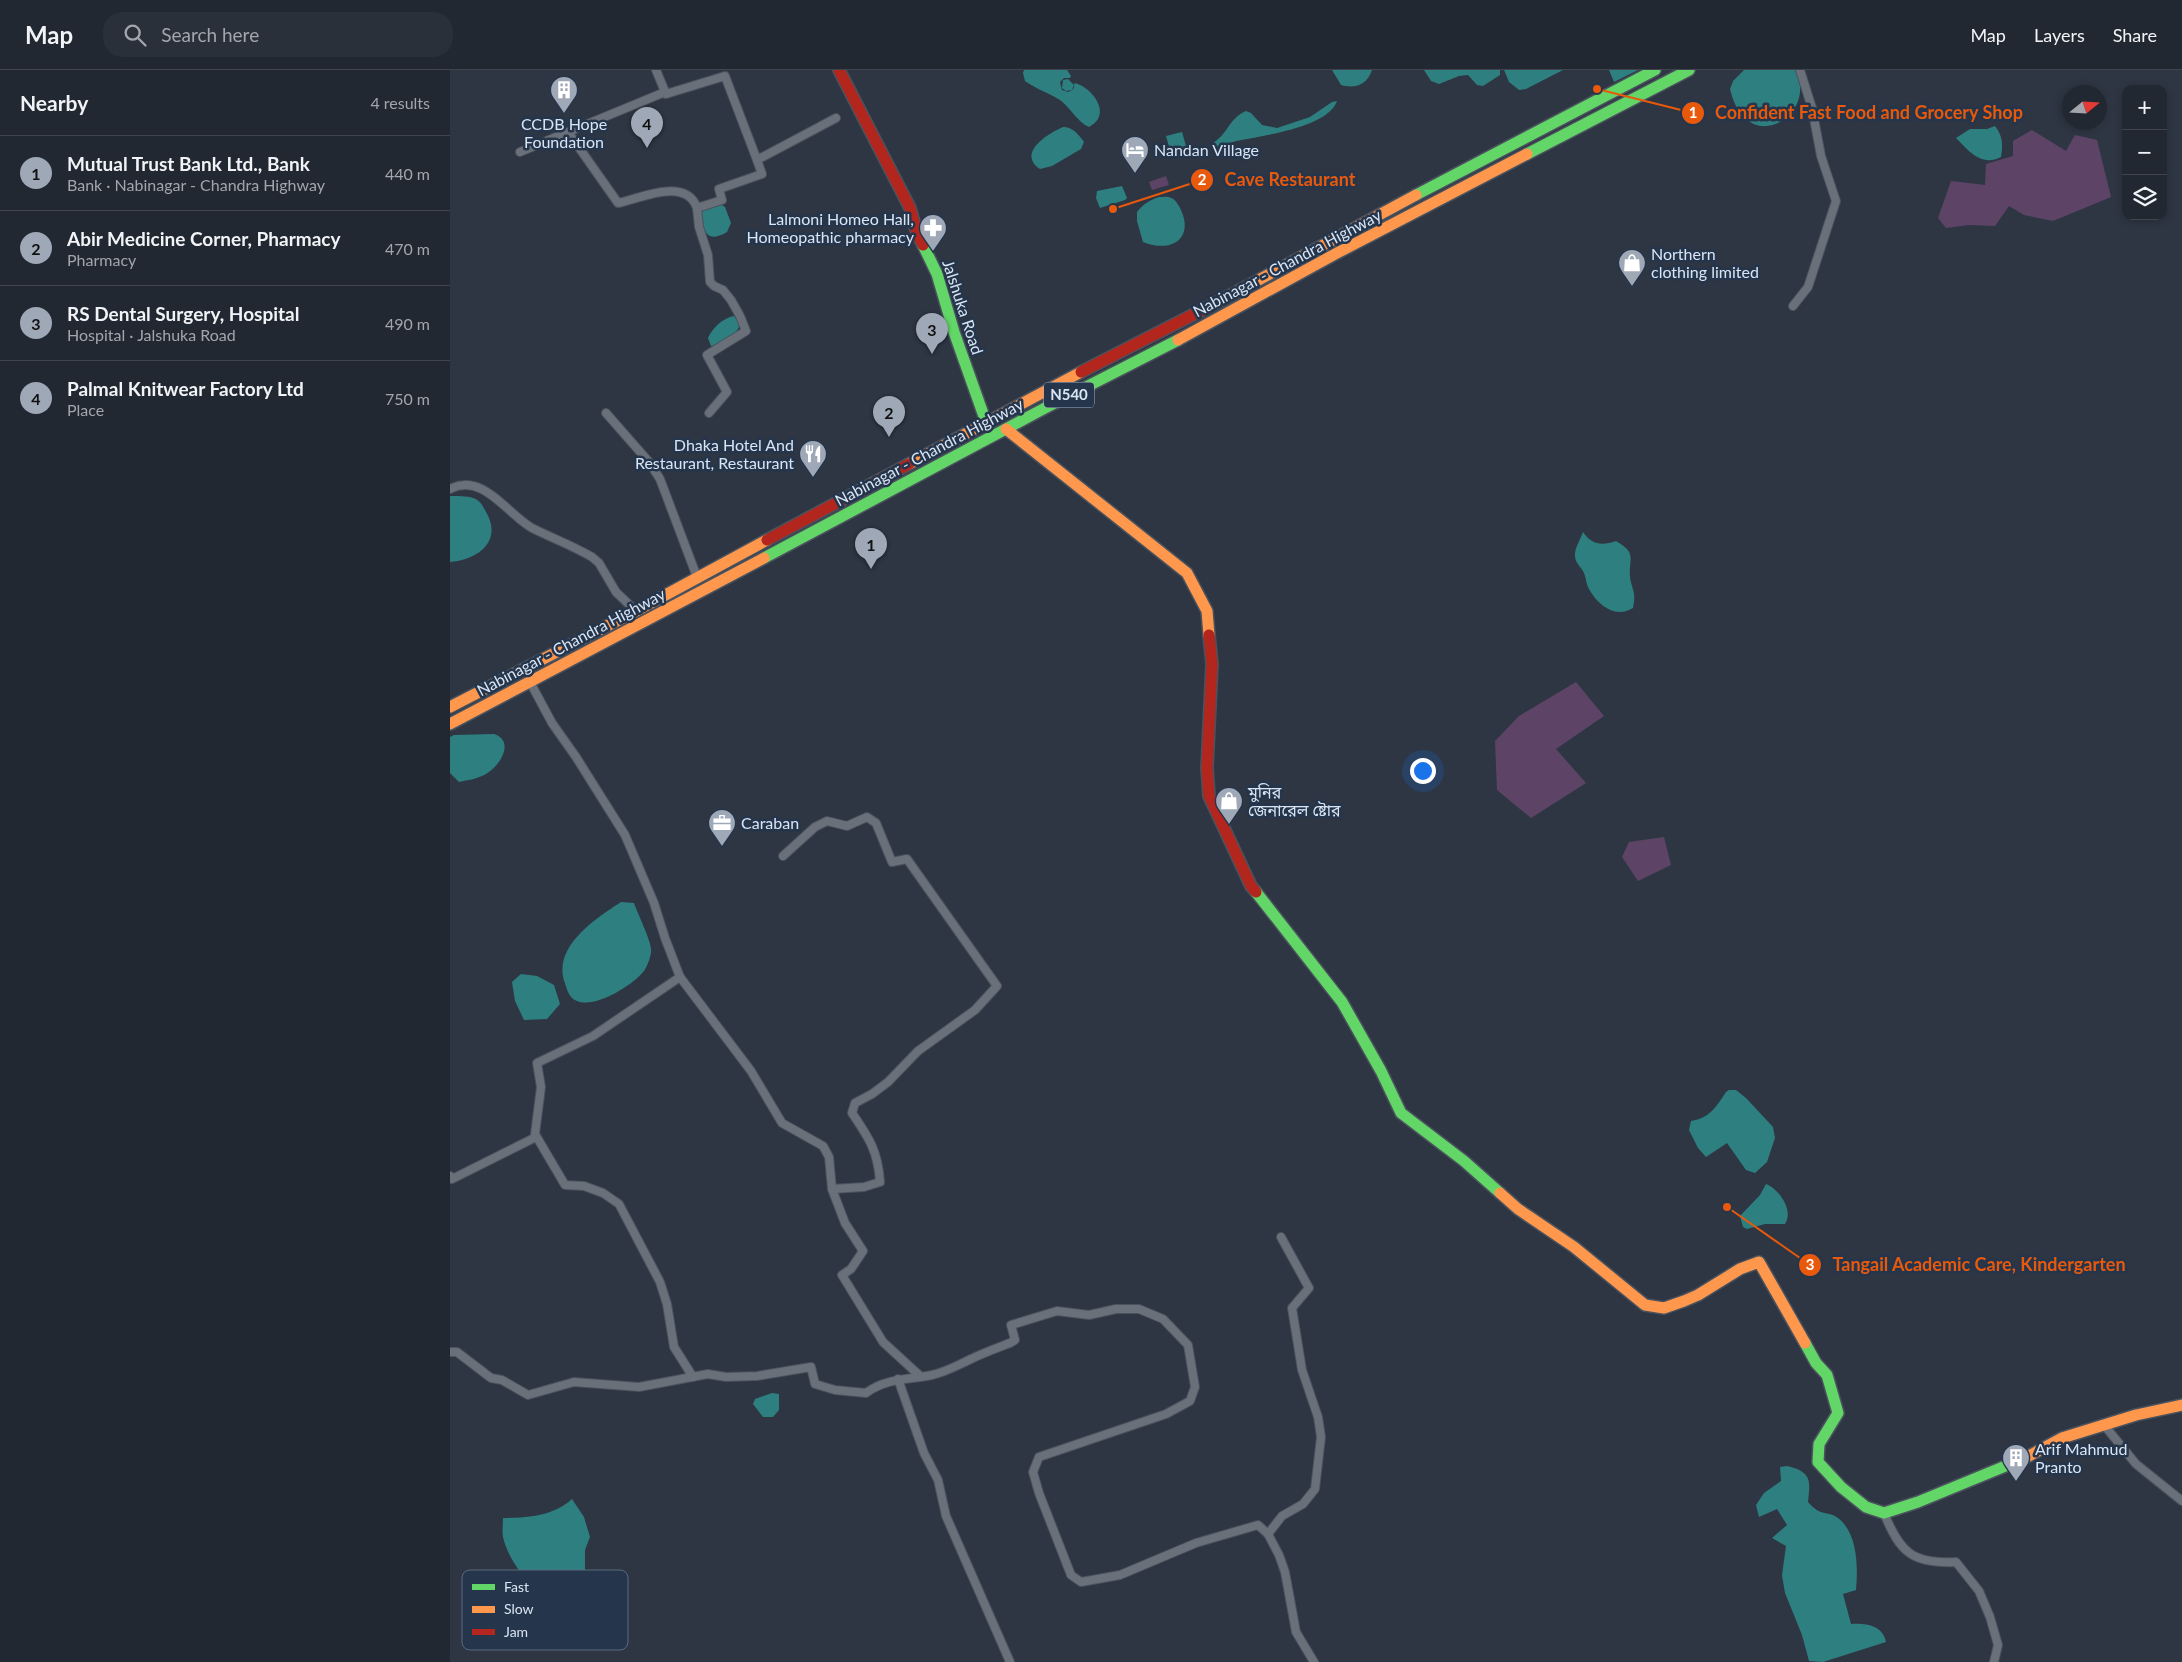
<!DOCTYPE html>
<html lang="en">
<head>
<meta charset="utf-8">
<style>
  body { margin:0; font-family:Lato,"Noto Sans Bengali",sans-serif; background:#2a303a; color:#f1f3f6 }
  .controls { position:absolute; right:15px; top:15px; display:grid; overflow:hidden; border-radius:10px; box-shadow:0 2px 8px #0003 }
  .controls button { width:45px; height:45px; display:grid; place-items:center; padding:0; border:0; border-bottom:1px solid #3f444d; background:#222832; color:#f1f3f6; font:25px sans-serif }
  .compass { position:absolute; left:1612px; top:15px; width:45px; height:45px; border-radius:50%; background:#222832; box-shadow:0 2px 8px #0003; rotate:72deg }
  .you { position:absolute; left:972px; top:700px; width:18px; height:18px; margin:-12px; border:4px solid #fff; border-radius:50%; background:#1a73e8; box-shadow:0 0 0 8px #1a73e833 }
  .badge { display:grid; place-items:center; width:32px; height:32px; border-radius:50%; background:#9ea8b6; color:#111; font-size:16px; font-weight:700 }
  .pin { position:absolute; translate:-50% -41px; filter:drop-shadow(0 1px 2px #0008) }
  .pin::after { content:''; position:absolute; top:26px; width:18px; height:15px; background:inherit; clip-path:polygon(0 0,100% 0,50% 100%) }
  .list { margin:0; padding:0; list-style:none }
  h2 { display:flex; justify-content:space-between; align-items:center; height:65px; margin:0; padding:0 20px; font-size:21px }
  h2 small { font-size:16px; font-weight:400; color:#a2a6ac }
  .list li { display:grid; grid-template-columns:32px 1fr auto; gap:15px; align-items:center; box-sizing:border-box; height:75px; padding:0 20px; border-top:1px solid #3f444d }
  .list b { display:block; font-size:19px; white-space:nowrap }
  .list p { margin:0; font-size:16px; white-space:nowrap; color:#a2a6ac }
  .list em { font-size:16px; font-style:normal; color:#a2a6ac }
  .icon { flex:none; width:28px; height:28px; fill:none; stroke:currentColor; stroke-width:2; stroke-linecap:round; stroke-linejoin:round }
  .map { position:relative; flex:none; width:1732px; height:1592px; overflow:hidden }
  header { display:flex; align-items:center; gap:30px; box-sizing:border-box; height:70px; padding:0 25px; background:#222832; border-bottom:1px solid #3f444d }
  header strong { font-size:24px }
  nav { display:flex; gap:28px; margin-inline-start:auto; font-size:18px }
  .search { width:350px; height:45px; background:#2a303a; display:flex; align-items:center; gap:12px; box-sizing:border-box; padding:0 18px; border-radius:20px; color:#a2a6ac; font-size:19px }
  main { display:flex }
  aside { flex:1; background:#222832 }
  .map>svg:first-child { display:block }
  .green { fill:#5d4466 }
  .water { fill:#2e7f80 }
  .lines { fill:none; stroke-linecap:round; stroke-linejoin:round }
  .street-casing { stroke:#4a525d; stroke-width:10 }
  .fast-casing { stroke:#4a525d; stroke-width:14 }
  .slow-casing { stroke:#4a525d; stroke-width:14 }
  .jam-casing { stroke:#4a525d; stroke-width:14 }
  .street { stroke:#6a7079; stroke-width:8 }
  .fast { stroke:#63d668; stroke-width:11 }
  .slow { stroke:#ff974d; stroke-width:11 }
  .jam { stroke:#b3261e; stroke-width:11 }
  .labels { text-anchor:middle; stroke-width:5; stroke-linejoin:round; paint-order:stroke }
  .shield { fill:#25354c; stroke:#a4b0c2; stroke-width:1 }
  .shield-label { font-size:15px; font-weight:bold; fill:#dae5f4 }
  .poi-label { font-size:16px; fill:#dae5f4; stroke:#25354c; text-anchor:start }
  .street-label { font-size:16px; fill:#dae5f4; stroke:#25354c }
  .key { fill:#25354c; stroke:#5b6a7e; stroke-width:1 }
  .key-label { font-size:14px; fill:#dae5f4 }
  .leader { fill:none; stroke:#e8590c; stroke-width:2 }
  .callout-dot { fill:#e8590c; stroke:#25354c; stroke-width:2 }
  .mark-label { font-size:15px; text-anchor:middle; font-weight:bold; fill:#fff }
  .callout-label { font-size:18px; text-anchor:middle; font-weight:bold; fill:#e8590c; stroke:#25354c; stroke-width:5; stroke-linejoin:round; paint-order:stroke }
</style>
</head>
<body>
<header>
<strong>Map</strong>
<div class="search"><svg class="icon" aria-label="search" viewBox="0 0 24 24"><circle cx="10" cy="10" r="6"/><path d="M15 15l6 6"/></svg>Search here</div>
<nav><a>Map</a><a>Layers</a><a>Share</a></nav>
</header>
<main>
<aside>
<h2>Nearby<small>4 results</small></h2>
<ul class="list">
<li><span class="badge">1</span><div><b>Mutual Trust Bank Ltd., Bank</b><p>Bank · Nabinagar - Chandra Highway</p></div><em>440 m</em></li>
<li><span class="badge">2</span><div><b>Abir Medicine Corner, Pharmacy</b><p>Pharmacy</p></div><em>470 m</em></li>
<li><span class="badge">3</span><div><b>RS Dental Surgery, Hospital</b><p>Hospital · Jalshuka Road</p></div><em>490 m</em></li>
<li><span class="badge">4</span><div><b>Palmal Knitwear Factory Ltd</b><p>Place</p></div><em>750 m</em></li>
</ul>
</aside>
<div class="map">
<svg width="1732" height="1592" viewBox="0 0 1732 1592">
  <rect width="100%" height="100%" fill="#2e3643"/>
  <g class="green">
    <path d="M1582,60L1616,81L1625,65L1647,70L1661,127L1603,151L1574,145L1559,136L1545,156L1519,155L1496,158L1488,148L1501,111L1535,115L1536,94L1563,86V71Z"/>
    <path d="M716,106L719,115L702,120L699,112Z"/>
    <path d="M1126,612L1154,646L1106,679L1136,713L1081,748L1047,720L1045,671L1069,646Z"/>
    <path d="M1214,767L1221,795L1188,811L1172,787L1179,772Z"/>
  </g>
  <g class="water">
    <path d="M574,0H617L621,6L620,8H614L610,12L612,20L618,22C621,21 625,19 624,15L622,20L616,21L612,18L613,10L618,9L624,15L625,13C643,18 663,45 639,57C627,52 621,38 610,30C599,23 586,19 575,11L573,3Z"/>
    <path d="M882,0H922C917,15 905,19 891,15Z"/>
    <path d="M974,0H1050V5L1033,16L1027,15L1018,5L1009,6L989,14L981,11Z"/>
    <path d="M1054,0H1113L1076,19L1069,20L1059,12Z"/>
    <path d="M1159,0H1188L1164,12Z"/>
    <path d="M1294,0H1345C1370,44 1297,91 1280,19L1283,11Z"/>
    <path d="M887,31C878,58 810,66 786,71C779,73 771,76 764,77L763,73C778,64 779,48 796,41L801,43L812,55L827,58L860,47L882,32Z"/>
    <path d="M1545,56C1553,66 1553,75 1551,87C1531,97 1519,81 1506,68L1520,59H1537Z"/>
    <path d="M613,57C623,57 628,64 634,72L631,79L602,96L590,99C567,83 597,64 613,57Z"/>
    <path d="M732,62L736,76L720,80L716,66Z"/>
    <path d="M672,116L677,128L675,130L650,138L646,128L647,121Z"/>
    <path d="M709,127C713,127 718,126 721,128C725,129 727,133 729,136C746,167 723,184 693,172L687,151V142C693,134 700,130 709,127Z"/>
    <path d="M270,134L275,137L281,153L277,162C255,175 253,159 251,141L258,136Z"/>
    <path d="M284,246L290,254C288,264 271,276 261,276L258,268C262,258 273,248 284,246Z"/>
    <path d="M0,426C7,426 17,426 23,428C30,430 33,436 36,442C53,471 28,490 0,492Z"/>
    <path d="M1133,462C1142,475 1152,476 1166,471C1187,483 1179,488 1180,506C1181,519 1187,521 1183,538C1165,549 1148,535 1139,519C1136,514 1136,506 1133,501C1129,495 1124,491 1125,483C1126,476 1131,468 1133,462Z"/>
    <path d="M44,664C66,671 49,697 36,704C27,709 18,710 9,712L0,703V667L4,665Z"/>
    <path d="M171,832L184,833C187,842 201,871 201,879C202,884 197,897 194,901C183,915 145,939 127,931C119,928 117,920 115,913C102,877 145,849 171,832Z"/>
    <path d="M71,904L87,906L104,915L110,934L97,949L74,950L65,931L62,912Z"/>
    <path d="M1279,1020H1286L1296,1028L1323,1057L1325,1068L1317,1092L1305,1103L1296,1100L1277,1073L1256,1087L1248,1078L1239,1060L1241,1051C1260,1048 1266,1037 1276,1022Z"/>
    <path d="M1316,1114C1329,1119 1344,1140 1335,1154H1315L1297,1159L1293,1157L1290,1146L1310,1125Z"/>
    <path d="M322,1323L329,1324V1340L323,1347H313L303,1334L305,1329Z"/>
    <path d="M1337,1396C1363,1402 1360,1412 1358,1432C1372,1448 1378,1440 1388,1448C1408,1463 1408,1498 1406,1520L1393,1524L1401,1554C1415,1553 1433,1555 1436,1572L1373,1592L1359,1591L1352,1565L1335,1523L1332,1505L1336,1476L1322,1468L1337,1455L1327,1439L1309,1447L1306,1435L1314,1423L1331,1411L1330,1397Z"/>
    <path d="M122,1429L134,1447L140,1467L135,1480V1511C131,1514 127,1518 123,1521C91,1539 59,1494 53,1467C52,1461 53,1454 53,1448C77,1448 104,1446 122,1429Z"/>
  </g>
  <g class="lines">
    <defs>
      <g id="street">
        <path d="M206,0L216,24L275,6L307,90L386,48"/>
        <path d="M118,62L215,22"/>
        <path d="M70,82L118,62L168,133C189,129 236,106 247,138"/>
        <path d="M1343,236L1358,217L1386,131L1371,86L1362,38L1350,0"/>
        <path d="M156,343L199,392L210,409L247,507"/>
        <path d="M259,343L277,322L257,285L296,261L290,246L281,230L273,220L264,216L260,212L258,185L249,157L247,138L272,130L269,119L312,104L307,90"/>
        <path d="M0,419C33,402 57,444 82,458C102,468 123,476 142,487L149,493L166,522L186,541"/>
        <path d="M80,612L102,653L126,687L175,765L204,833L215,868L230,907L301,1001L332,1053L373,1076L379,1087L382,1119L414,1117L430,1112C428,1081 419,1068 402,1043L405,1033L422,1024L438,1012L468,981L525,940L547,916L457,789L442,792L426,753L417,747L397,756L377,751L365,757L333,786"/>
        <path d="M230,907L143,966L87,993L91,1017L85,1064L115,1115L134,1116L153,1123L169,1134L210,1212L217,1234L224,1277L243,1307"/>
        <path d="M0,1106L2,1109L86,1067"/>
        <path d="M382,1119L395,1153L413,1181L401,1199L392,1205L433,1272L470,1306"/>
        <path d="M0,1282H7L41,1308L52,1310L78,1325L124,1312L189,1317L258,1304L276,1307L307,1306L361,1297L365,1314L385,1320L416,1323C436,1308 458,1310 482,1305C496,1302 508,1295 521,1289C533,1283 547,1278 560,1273L565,1270L561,1255L607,1241L639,1245L666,1239H689L713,1249L738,1275L745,1317L740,1331L716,1344L589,1387L583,1402L589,1423L621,1505L631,1512L670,1505L746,1473L808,1455L818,1464L829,1485L835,1502L846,1562L864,1592"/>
        <path d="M448,1309L474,1383L488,1410L496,1446L560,1592"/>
        <path d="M1654,1355L1686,1394L1732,1431"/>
        <path d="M1434,1443C1450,1483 1463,1494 1506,1492L1529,1521L1540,1547L1548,1575L1544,1592"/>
        <path d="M818,1464L832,1446L853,1434L865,1419L871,1367L868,1347L852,1300L842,1238L859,1218L831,1167"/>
      </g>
      <g id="fast">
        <path d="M1077,84L1239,0"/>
        <path d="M966,125L1205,0"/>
        <path d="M473,175L487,204L504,262L536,352"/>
        <path d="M314,488L595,338L728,270"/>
        <path d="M806,822L892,932L931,1001L951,1043L1014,1091L1050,1123"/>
        <path d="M1355,1273L1366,1293L1377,1305L1388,1343L1369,1374L1368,1392L1391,1417L1416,1437L1434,1443L1468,1432L1575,1388"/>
      </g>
      <g id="slow">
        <path d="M766,233L966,125"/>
        <path d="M728,270L887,183L1077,84"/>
        <path d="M556,359L737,503L757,541L759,565"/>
        <path d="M459,394L631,302"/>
        <path d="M0,637L186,541L317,470"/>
        <path d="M0,654L314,488"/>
        <path d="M1050,1123L1068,1139L1124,1177L1195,1235L1214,1238L1234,1231L1248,1225L1290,1199L1309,1192L1355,1273"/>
        <path d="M1575,1388L1612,1368L1686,1345L1732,1335"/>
      </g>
      <g id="jam">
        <path d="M389,0L460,138L467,163L473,175"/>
        <path d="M631,302L766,233"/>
        <path d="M317,470L459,394"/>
        <path d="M759,565L762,594L757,698L759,726L801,816L806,822"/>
      </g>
    </defs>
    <use href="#street" class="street-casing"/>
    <use href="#fast" class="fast-casing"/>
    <use href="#slow" class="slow-casing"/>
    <use href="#jam" class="jam-casing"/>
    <use href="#street" class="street"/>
    <use href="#fast" class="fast"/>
    <use href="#slow" class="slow"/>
    <use href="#jam" class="jam"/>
  </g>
  <defs>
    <symbol id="building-pin" viewBox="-11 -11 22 30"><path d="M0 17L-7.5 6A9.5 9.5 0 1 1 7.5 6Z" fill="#9ea8b6" stroke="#25354c"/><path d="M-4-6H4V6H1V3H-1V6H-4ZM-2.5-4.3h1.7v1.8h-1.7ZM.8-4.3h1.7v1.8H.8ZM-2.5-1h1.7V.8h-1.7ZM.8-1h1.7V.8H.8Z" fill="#fff"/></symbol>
    <symbol id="hotel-pin" viewBox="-11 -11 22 30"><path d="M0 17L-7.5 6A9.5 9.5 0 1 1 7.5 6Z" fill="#9ea8b6" stroke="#25354c"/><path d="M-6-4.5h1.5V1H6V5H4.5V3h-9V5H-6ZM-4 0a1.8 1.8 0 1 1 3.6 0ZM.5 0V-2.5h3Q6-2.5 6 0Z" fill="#fff"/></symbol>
    <symbol id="pharmacy-pin" viewBox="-11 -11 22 30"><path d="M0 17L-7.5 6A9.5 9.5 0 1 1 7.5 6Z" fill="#9ea8b6" stroke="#25354c"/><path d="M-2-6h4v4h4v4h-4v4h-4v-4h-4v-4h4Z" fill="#fff"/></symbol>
    <symbol id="shop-pin" viewBox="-11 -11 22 30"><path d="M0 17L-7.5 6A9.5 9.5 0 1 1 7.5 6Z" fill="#9ea8b6" stroke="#25354c"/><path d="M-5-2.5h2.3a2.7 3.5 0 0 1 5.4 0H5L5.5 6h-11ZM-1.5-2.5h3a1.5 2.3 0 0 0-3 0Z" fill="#fff"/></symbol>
    <symbol id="restaurant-pin" viewBox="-11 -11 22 30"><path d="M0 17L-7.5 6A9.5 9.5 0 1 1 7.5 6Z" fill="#9ea8b6" stroke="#25354c"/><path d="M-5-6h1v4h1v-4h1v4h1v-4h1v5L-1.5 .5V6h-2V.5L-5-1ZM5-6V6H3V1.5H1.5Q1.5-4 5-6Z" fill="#fff"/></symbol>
    <symbol id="office-pin" viewBox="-11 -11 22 30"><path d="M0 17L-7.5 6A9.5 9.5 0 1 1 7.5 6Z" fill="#9ea8b6" stroke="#25354c"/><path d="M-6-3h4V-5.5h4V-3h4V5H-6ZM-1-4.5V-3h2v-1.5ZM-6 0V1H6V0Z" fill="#fff"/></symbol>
  </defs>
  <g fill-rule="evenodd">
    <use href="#building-pin" x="98" y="4" width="32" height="43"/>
    <use href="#hotel-pin" x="669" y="64" width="32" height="43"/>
    <use href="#pharmacy-pin" x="467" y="142" width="32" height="43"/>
    <use href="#shop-pin" x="1166" y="177" width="32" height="43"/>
    <use href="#restaurant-pin" x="347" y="368" width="32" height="43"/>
    <use href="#shop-pin" x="763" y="715" width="32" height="43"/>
    <use href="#office-pin" x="256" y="737" width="32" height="43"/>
    <use href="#building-pin" x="1550" y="1372" width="32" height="43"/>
  </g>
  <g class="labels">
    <rect class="shield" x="594" y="312.5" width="50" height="25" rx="4"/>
    <g class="shield-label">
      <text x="619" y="330">N540</text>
    </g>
    <g class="poi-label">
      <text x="114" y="60" text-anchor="middle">CCDB Hope<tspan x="114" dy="18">Foundation</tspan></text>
      <text x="704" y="86">Nandan Village</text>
      <text x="464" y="155" text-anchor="end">Lalmoni Homeo Hall,<tspan x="464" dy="18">Homeopathic pharmacy</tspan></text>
      <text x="1201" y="190">Northern<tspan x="1201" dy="18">clothing limited</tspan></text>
      <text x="344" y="381" text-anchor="end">Dhaka Hotel And<tspan x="344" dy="18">Restaurant, Restaurant</tspan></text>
      <text x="798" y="728">মুনির<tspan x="798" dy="18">জেনারেল ষ্টোর</tspan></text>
      <text x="291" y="759">Caraban</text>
      <text x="1585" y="1385">Arif Mahmud<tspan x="1585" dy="18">Pranto</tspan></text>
    </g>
    <g class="street-label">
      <text transform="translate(837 193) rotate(-28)" y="6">Nabinagar - Chandra Highway</text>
      <text transform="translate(513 237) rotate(72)" y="6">Jalshuka Road</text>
      <text transform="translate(479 382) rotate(-28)" y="6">Nabinagar - Chandra Highway</text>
      <text transform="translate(121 572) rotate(-28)" y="6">Nabinagar - Chandra Highway</text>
    </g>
  </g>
  <rect x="12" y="1500" width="166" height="80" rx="8" class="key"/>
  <rect x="22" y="1514" width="23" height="6" fill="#63d668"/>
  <rect x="22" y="1536" width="23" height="7" fill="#ff974d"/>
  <rect x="22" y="1559" width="23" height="6" fill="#b3261e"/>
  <g class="key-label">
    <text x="54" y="1522">Fast</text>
    <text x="54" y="1544">Slow</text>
    <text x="54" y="1567">Jam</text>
  </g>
  <path class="leader" d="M1147 19L1243 43M663 139L752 110M1277 1137L1360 1195"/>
  <g class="callout-dot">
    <circle cx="1147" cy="19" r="5"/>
    <circle cx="663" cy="139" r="5"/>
    <circle cx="1277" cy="1137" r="5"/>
    <circle cx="1243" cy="43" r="12"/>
    <circle cx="752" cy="110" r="12"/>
    <circle cx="1360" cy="1195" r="12"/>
  </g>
  <g class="mark-label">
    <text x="1243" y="48">1</text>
    <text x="752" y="115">2</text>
    <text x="1360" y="1200">3</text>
  </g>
  <g class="callout-label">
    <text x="1419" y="49">Confident Fast Food and Grocery Shop</text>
    <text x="840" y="116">Cave Restaurant</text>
    <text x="1529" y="1201">Tangail Academic Care, Kindergarten</text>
  </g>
</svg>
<div class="controls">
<button>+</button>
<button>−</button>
<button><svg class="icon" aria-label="layers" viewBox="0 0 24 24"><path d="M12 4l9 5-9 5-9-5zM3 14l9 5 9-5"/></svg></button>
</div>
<svg class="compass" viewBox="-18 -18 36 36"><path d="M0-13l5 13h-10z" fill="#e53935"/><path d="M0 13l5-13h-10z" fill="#a2a6ac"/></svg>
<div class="you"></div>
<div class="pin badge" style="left:421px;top:499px">1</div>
<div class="pin badge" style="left:439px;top:367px">2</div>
<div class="pin badge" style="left:482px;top:284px">3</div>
<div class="pin badge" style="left:197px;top:78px">4</div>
</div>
</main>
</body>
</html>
